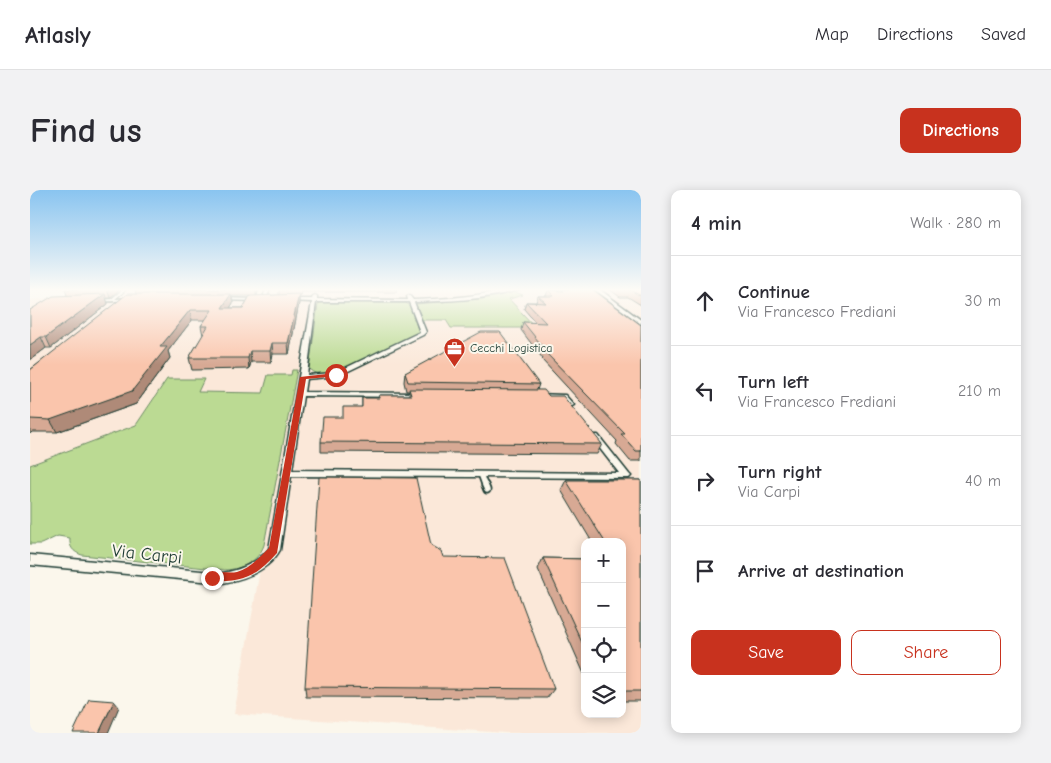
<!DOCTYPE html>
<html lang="en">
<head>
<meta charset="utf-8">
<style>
  body { margin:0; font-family:"Comic Neue",sans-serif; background:#f2f2f3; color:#2b2b33 }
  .controls { position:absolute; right:15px; bottom:15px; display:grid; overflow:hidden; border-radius:10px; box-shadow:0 2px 12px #0003 }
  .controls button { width:45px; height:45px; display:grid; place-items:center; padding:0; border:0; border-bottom:1px solid #e1e1e2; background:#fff; color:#2b2b33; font:25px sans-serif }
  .stop { position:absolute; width:15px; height:15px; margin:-11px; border:4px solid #c8321e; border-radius:50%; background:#fff }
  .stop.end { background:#c8321e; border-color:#fff; box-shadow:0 1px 5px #0008 }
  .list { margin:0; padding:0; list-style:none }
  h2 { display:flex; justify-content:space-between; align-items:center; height:65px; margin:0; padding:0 20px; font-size:21px }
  h2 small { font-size:16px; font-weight:400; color:#7c7c81 }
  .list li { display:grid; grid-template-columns:32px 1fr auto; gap:15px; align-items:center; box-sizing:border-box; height:90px; padding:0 20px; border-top:1px solid #e1e1e2 }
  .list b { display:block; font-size:19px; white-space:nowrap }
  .list p { margin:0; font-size:16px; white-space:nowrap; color:#7c7c81 }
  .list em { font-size:16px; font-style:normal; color:#7c7c81 }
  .actions { display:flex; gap:10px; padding:15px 20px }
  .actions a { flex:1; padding:11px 0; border:1px solid #c8321e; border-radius:10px; text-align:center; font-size:18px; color:#c8321e }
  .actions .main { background:#c8321e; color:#fff }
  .icon { flex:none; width:28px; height:28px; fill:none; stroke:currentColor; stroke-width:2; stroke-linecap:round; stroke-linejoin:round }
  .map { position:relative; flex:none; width:611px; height:543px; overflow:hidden; border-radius:10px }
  header { display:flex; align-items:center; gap:30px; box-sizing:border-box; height:70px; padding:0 25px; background:#fff; border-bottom:1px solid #e1e1e2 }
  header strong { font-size:24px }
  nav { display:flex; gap:28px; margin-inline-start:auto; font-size:18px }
  .intro { display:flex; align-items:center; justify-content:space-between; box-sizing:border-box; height:120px; padding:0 30px }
  h1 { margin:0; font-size:35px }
  .button { padding:12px 22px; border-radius:10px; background:#c8321e; color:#fff; font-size:18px; font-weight:700 }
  main { display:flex; gap:30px; padding:0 30px }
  aside { flex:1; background:#fff; border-radius:10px; box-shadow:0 2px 12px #0003 }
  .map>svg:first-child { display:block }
  .built { fill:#fbe8d9; fill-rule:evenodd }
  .green { fill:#bbda93; stroke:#6d8c64 }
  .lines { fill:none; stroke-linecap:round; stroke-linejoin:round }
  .service-far2-casing { stroke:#1f3d34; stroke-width:4.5 }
  .service-far1-casing { stroke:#1f3d34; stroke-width:8 }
  .service-casing { stroke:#1f3d34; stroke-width:9 }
  .minor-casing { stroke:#1f3d34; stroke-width:3 }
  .service-far2 { stroke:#fbf7ec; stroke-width:2.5 }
  .service-far1 { stroke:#fbf7ec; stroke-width:4.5 }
  .service { stroke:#fbf7ec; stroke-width:5.5 }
  .minor { fill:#fbf7ec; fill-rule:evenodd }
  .wall { fill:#d7a994; stroke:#1f3d34; fill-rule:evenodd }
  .shaded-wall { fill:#af8a78; stroke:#1f3d34 }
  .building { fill:#fac5ac; stroke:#1f3d34 }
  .route { fill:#c8321e }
  .labels { text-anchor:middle; stroke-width:4; stroke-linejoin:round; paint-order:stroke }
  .far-poi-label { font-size:12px; fill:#1f3d34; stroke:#fbf7ec; text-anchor:start }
  .near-street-label { font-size:18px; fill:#1f3d34; stroke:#fbf7ec }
</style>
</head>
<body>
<header>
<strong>Atlasly</strong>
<nav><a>Map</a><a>Directions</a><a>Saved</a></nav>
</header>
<div class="intro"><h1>Find us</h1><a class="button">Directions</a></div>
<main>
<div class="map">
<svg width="611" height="543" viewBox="0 0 611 543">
  <rect width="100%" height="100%" fill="#fbf7ec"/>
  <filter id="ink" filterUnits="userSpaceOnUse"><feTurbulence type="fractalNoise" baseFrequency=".02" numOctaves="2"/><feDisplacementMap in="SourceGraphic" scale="10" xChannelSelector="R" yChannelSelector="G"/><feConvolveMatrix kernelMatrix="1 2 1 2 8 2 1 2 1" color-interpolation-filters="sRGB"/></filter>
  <g filter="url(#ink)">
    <path class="built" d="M46,99H611V543H476L204,524L266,181L233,203L167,202L174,189H137L106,235L0,275V110L36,106ZM555,352H592V524H555Z"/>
    <g class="green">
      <path d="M485,102L493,105L479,109L506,138H421L416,130H392L386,114L444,109Z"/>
      <path d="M291,112L376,113L380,116L389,142L309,181C300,185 287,187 279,179L288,114Z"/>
      <path d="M262,180H267L234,355C228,372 212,379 195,380L52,365C43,362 39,357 40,348L28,346L11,354H0V275L106,235L137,189H174L168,202L233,203L238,185H261Z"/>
    </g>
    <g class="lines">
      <defs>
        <path id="service-far2" d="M82,110L95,99"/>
        <path id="service-far1" d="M451,285L455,296"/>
        <path id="service" d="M455,295L457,300"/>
        <g id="minor">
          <path d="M236,99H240L236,110L234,111L232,110Z"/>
          <path d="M480,99H490C458,110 417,111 384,112L396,142L393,145L308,186L276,189L274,202L389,203L393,205L389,207L273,206L262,280L589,283L561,247L565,245H568L599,284L601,286L599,288L261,286L250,360C238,381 215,389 193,393L0,375V365L193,383C211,380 227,373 239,359L282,112L257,111H255V109H282L283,106L285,105L287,106V109L378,110L377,106L379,105L383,110C415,109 448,106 480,99ZM286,112H379L390,142L305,183L277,185Z"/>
          <path d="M564,99H569L611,130V134Z"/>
          <path d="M102,108H104V110L65,112L63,111L65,110Z"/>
          <path d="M188,108L229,109L231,110L229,111L190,110L188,109Z"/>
          <path d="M507,204L535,205L544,215L540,217H537L531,208L505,207L503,206Z"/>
        </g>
      </defs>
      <use href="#service-far2" class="service-far2-casing"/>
      <use href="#service-far1" class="service-far1-casing"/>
      <use href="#service" class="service-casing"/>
      <use href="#minor" class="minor-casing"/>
      <use href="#service-far2" class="service-far2"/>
      <use href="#service-far1" class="service-far1"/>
      <use href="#service" class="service"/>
      <use href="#minor" class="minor"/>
    </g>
    <g class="wall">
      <path d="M35,99H90L80,108H76L78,114L21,158H16L0,170V120L37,105Z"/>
      <path d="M105,99H229L227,106L249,105V99H367L366,102H271L270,107H269V113L259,164H243L241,172H221L219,179L162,180L159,168L173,145L171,136L175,130H162L138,161L140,168L106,214L27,242H2L0,244V180L106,104ZM202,106H220L213,118H200L203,113Z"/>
      <path d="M522,99H562L611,135V271H600L586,254L587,251L512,170L513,169L491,140L493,132L506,133L494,119L496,112H506L508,106H516L518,100H522Z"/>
      <path d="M579,99H611V115L598,107H590Z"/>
      <path d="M375,183L509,194L507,200L519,206L572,254L567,264L291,262V252L313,227L332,217V208H349V205H379V201H376L374,192Z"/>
      <path d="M536,290H611V511H592V352H562L531,300Z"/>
      <path d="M413,367L524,499L517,508L276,507L275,497Z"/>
      <path d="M513,368L555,369V486L508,379Z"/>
    </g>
    <g class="shaded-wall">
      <path d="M77,99H90L80,108Z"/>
      <path d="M226,99H229L226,106Z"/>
      <path d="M75,104L78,114L21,158L16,147Z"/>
      <path d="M201,104L203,113L194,128L192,118Z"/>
      <path d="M269,104V113L259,164L258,153Z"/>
      <path d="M160,120L162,130L138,161L140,168L106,214L27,242L20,230L130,157Z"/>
      <path d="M11,147L16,158L0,170V155Z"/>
      <path d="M242,153L243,164L241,172L240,161Z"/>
      <path d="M220,161L221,172L219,179L218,168Z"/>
      <path d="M84,511L89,517L78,543H69Z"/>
    </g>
    <g class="building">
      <path d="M532,99H562L611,135V261H606L591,244H595L515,162H517L493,132L516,133L496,112L516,113L508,106H524L518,100L534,101Z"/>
      <path d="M592,99H611V106L600,100Z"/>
      <path d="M75,104L16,147H11L0,155V120L23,106Z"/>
      <path d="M97,104H201L192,118H213L220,106L269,104L258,153H242L240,161H220L218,168H159L178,136H171L182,120H160L130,157H137L102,201L20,230L0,229V180Z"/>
      <path d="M451,142H470L509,194L378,192L375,183Z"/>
      <path d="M379,199L514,200L519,206H533L572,254L291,252L293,227H313V217H332V208H349V205H381Z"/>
      <path d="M289,287L386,288L401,355L411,361L413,367L475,368L524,499L275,497Z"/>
      <path d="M536,290H611V501H592V352H575Z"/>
      <path d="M513,368L555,369V459Z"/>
      <path d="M59,509L84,511L69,543H43Z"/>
    </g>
  </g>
  <linearGradient id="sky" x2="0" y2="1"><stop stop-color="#89c4f0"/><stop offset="0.57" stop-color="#fdfbf6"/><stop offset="1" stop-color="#fdfbf6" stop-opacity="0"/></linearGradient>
  <rect width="611" height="175" fill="url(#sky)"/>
  <path class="route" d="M306,183L308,186L276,189L247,363C225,387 215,391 182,392L179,391L177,388C182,379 198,384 207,382C220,378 229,368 239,358L270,187Z"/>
  <defs>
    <symbol id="office-pin" viewBox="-11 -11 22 30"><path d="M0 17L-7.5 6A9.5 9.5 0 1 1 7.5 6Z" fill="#c8321e" stroke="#fbf7ec"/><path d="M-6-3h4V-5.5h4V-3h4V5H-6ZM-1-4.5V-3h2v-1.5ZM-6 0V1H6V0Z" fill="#fff"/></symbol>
  </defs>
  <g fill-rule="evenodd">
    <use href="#office-pin" x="412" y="146" width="25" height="34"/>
  </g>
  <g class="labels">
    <g class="far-poi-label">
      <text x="440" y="162">Cecchi Logistica</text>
    </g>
    <g class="near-street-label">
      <text transform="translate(117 364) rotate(6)" y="6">Via Carpi</text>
    </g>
  </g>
</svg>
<div class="controls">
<button>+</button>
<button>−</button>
<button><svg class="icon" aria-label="locate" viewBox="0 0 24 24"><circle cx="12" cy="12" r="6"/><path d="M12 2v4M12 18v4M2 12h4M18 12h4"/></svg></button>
<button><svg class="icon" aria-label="layers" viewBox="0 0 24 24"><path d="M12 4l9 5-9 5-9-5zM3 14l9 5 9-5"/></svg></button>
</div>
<div class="stop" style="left:306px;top:185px"></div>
<div class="stop end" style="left:182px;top:388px"></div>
</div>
<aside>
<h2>4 min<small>Walk · 280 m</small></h2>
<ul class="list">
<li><svg class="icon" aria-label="ahead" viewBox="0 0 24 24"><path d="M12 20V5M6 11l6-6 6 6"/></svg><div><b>Continue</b><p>Via Francesco Frediani</p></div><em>30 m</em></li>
<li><svg class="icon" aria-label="left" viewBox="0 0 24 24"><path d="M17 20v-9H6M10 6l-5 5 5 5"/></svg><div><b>Turn left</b><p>Via Francesco Frediani</p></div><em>210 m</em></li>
<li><svg class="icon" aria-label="right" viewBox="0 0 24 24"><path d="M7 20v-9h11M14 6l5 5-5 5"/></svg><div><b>Turn right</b><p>Via Carpi</p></div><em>40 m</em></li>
<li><svg class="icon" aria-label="arrive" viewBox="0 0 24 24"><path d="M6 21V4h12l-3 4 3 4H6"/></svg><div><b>Arrive at destination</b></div></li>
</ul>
<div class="actions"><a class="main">Save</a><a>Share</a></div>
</aside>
</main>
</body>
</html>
